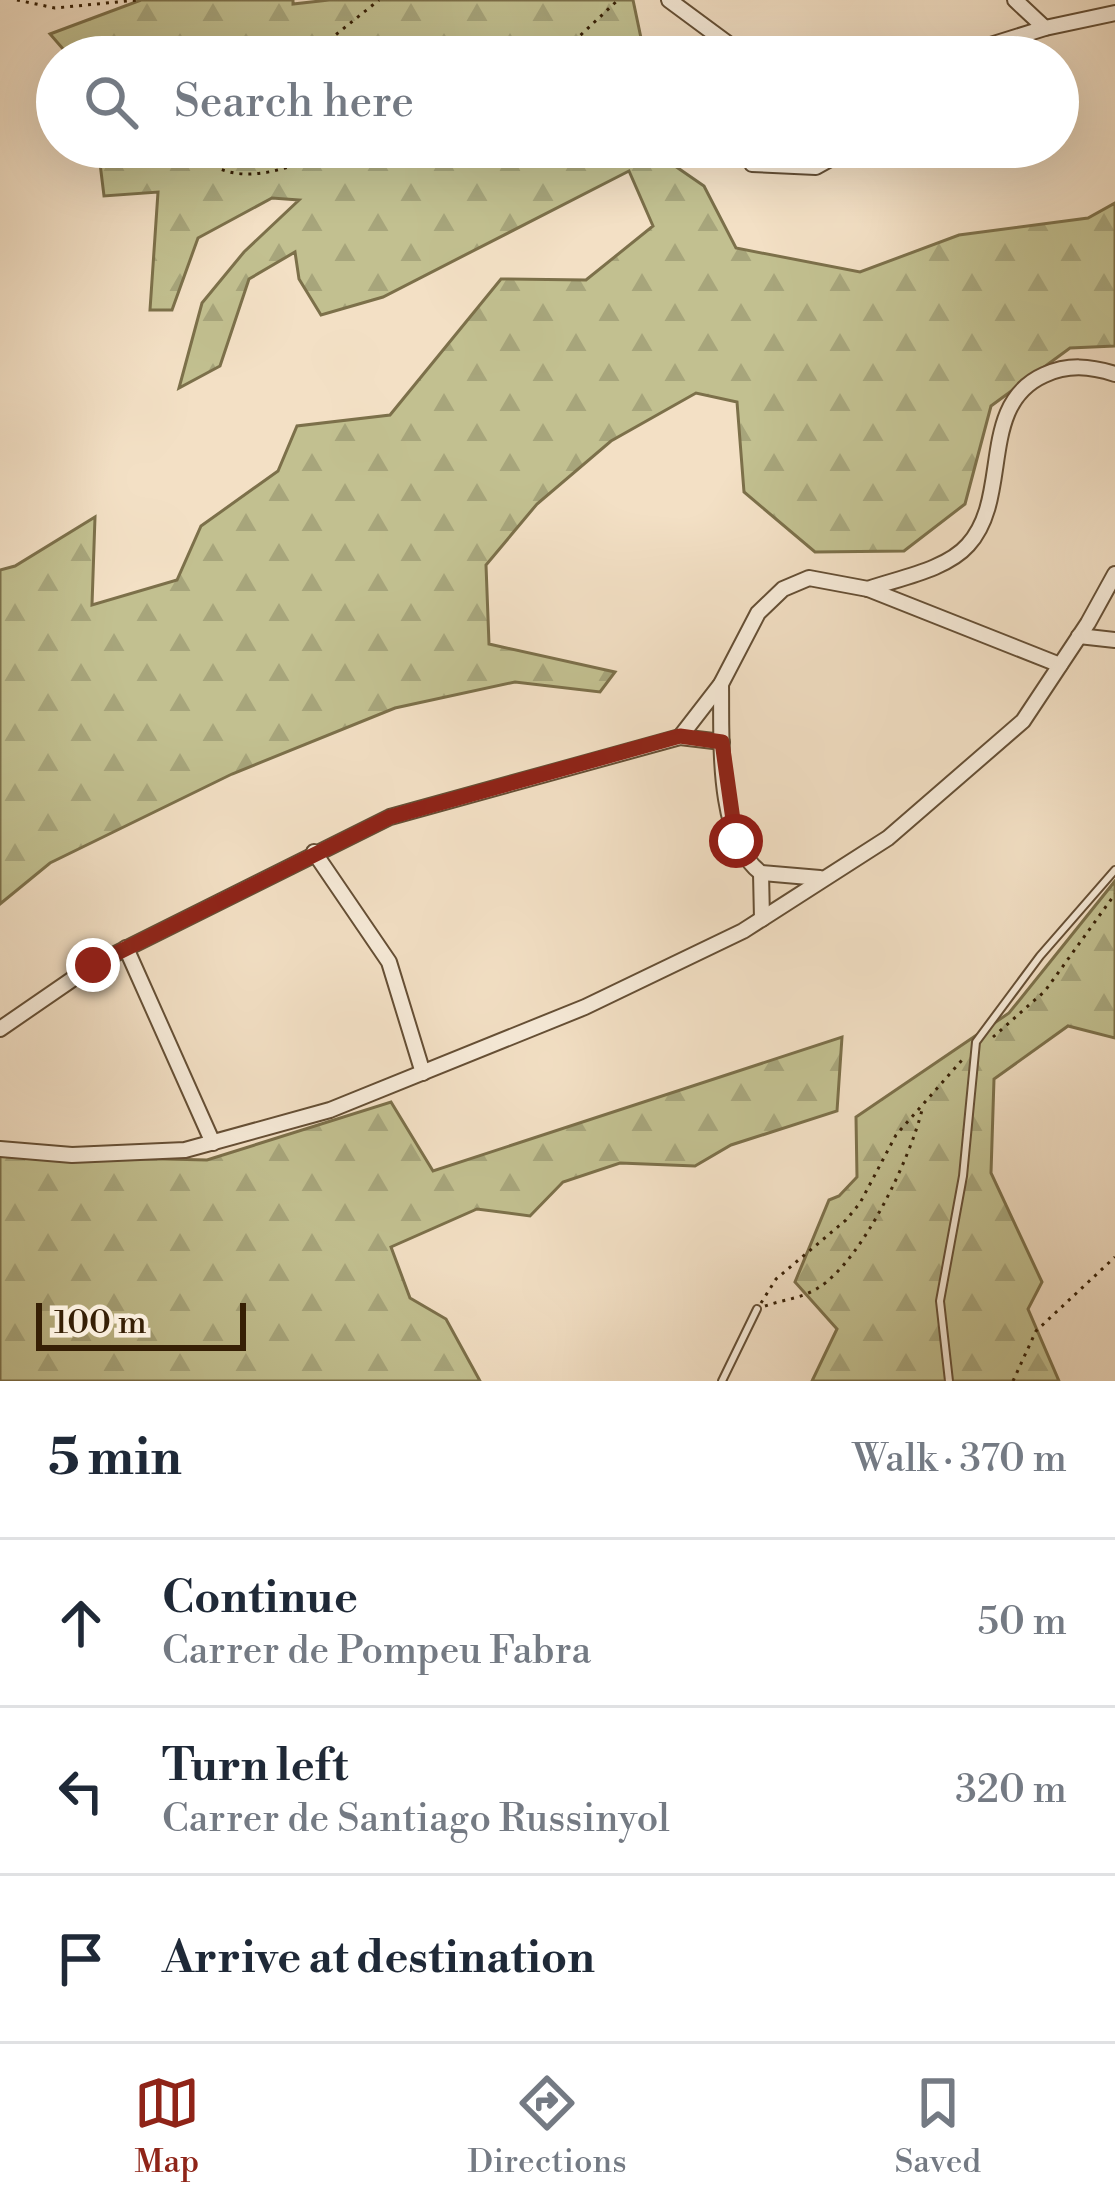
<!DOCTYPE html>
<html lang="en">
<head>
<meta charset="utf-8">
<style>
  body { margin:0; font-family:"Libre Bodoni",serif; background:#f2f2f3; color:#1f2937 }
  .scale { position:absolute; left:36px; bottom:30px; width:210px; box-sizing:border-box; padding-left:12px; border:6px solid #361f05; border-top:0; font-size:33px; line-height:42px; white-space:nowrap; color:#361f05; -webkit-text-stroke:9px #f7ebd9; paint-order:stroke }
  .stop { position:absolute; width:36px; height:36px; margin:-27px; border:9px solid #8f2418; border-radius:50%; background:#fff }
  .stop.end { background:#8f2418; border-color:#fff; box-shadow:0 3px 12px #0008 }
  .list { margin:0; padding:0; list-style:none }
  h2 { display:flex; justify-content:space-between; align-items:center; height:156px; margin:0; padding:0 48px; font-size:51px }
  h2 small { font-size:39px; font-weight:400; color:#747a83 }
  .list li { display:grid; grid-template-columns:78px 1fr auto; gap:36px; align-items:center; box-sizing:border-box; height:168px; padding:0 48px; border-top:3px solid #e0e1e3 }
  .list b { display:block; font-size:45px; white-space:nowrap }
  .list p { margin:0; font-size:39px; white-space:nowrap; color:#747a83 }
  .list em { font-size:39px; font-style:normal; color:#747a83 }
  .icon { flex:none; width:66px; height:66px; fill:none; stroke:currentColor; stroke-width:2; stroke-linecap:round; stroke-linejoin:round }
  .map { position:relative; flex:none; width:1115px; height:1381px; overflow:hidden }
  .search { position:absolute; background:#fff; box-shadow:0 12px 48px #0002; left:36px; right:36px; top:36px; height:132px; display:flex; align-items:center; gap:30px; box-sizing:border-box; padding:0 42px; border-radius:66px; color:#747a83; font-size:45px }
  .sheet { height:660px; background:#fff }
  nav { display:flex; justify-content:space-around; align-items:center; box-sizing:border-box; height:168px; border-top:3px solid #e0e1e3; background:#fff; font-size:33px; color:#747a83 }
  nav a { display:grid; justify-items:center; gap:6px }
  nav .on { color:#8f2418 }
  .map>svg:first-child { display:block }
  .forest { fill:url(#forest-firs); stroke:#7c704a; stroke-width:3 }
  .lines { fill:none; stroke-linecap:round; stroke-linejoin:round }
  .service-casing { stroke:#654f35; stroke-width:10 }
  .minor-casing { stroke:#654f35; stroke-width:18 }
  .path { stroke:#361f05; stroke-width:3; stroke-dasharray:3 6; stroke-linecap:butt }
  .service { stroke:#f7ebd9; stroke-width:6 }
  .minor { stroke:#f7ebd9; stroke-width:14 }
  .route { stroke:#8f2418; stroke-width:15 }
</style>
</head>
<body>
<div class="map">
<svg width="1115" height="1381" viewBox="0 0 1115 1381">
  <defs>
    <pattern id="forest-firs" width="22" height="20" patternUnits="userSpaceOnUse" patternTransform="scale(3)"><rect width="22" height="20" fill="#c2c090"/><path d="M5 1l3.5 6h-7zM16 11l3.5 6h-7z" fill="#a7a57b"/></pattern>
  </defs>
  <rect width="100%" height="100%" fill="#f3e0c5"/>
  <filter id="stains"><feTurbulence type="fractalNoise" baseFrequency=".00167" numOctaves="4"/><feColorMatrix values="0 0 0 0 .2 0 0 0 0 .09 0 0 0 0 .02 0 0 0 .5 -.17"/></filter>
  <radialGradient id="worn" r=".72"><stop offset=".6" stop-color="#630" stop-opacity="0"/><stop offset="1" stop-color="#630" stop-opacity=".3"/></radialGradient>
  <g class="forest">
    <path d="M141,0H293V4L329,0H633L645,57H70L50,34Z"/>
    <path d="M98,147H660L662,157L704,186L736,248L860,272L959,235L1088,218L1115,203V346L1070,348L991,406L965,504L904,551L815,552L744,492L737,402L696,393L611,441L537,504L486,565L489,644L615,672L600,692L515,682L395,708L232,774L50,863L0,904V570L15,566L95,517L92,605L177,580L201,526L278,471L297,426L390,415L501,279L586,280L653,226L629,171L383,297L321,315L299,279L295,252L249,279L220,366L179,388L202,303L244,252L299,200L272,198L198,238L172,310H150L158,192L104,196Z"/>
    <path d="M1115,881V1038L1068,1026L994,1079L991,1173L1042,1282L1028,1309L1059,1381H812L837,1329L795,1282L829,1200L839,1196L857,1177L856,1117L1009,1013Z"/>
    <path d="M842,1037L837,1111L731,1145L695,1166L620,1163L563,1182L530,1216L477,1209L391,1247L410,1298L446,1319L480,1381H0V1155L207,1160L391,1102L433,1171Z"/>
  </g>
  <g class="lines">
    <defs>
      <g id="service">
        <path d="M722,1381L757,1309"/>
        <path d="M949,1381L940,1301L963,1176L976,1042L1040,956L1115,870"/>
      </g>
      <g id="minor">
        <path d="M669,0L746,57"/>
        <path d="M1015,0L1045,28"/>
        <path d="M952,57L1045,28L1115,13"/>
        <path d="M752,164L816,167L852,147"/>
        <path d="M868,589C899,578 946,570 968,545C1012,497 977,405 1044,375C1068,364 1090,366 1115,374"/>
        <path d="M1079,636L1115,640"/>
        <path d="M721,684C722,737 715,838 761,873L820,878"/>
        <path d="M680,737L721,684L758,613L783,589L809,578L868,589L1060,665"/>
        <path d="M314,852L389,962L423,1073"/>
        <path d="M761,873L762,919"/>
        <path d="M126,948L213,1143"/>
        <path d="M0,1029L93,965L390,817L680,737L722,742"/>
        <path d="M0,1149L72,1155L185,1150L330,1110L585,1007L743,931L888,838L1023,721L1088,623L1115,574"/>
      </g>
    </defs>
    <use href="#service" class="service-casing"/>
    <use href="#minor" class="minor-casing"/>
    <g class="path">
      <path d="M17,0L55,8L138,0"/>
      <path d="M308,57L379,0"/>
      <path d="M542,57L570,45L618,0"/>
      <path d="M210,147L211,157L220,169C261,185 306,159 345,147"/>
      <path d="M993,1037L1045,991L1115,894"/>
      <path d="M761,1303L776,1279L846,1220L860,1203L896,1135L963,1059"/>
      <path d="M765,1306C782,1300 803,1298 818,1288C862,1261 910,1159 922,1110"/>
      <path d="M1013,1381L1036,1331L1115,1257"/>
    </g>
    <use href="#service" class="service"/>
    <use href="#minor" class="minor"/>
  </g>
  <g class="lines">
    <path class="route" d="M93,965L390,817L680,736L722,742L736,841"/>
  </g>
  <rect width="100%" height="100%" filter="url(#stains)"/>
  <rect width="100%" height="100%" fill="url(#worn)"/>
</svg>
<div class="scale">100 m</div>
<div class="stop" style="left:736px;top:841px"></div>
<div class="stop end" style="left:93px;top:965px"></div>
<div class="search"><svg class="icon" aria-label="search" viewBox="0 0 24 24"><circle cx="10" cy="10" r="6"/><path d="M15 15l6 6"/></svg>Search here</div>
</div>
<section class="sheet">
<h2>5 min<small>Walk · 370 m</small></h2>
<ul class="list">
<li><svg class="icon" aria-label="ahead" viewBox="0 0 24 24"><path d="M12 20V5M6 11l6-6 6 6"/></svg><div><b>Continue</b><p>Carrer de Pompeu Fabra</p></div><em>50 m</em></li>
<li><svg class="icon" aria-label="left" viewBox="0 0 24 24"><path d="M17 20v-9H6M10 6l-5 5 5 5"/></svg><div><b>Turn left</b><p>Carrer de Santiago Russinyol</p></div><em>320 m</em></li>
<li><svg class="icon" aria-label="arrive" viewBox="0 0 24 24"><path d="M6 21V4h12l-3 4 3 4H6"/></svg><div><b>Arrive at destination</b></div></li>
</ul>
</section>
<nav>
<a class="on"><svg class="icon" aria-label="map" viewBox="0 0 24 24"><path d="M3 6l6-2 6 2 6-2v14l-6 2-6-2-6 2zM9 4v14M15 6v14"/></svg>Map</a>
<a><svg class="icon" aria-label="directions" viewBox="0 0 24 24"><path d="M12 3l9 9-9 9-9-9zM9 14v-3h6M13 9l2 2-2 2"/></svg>Directions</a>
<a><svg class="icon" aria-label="saved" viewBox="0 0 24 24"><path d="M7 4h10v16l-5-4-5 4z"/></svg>Saved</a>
</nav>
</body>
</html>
